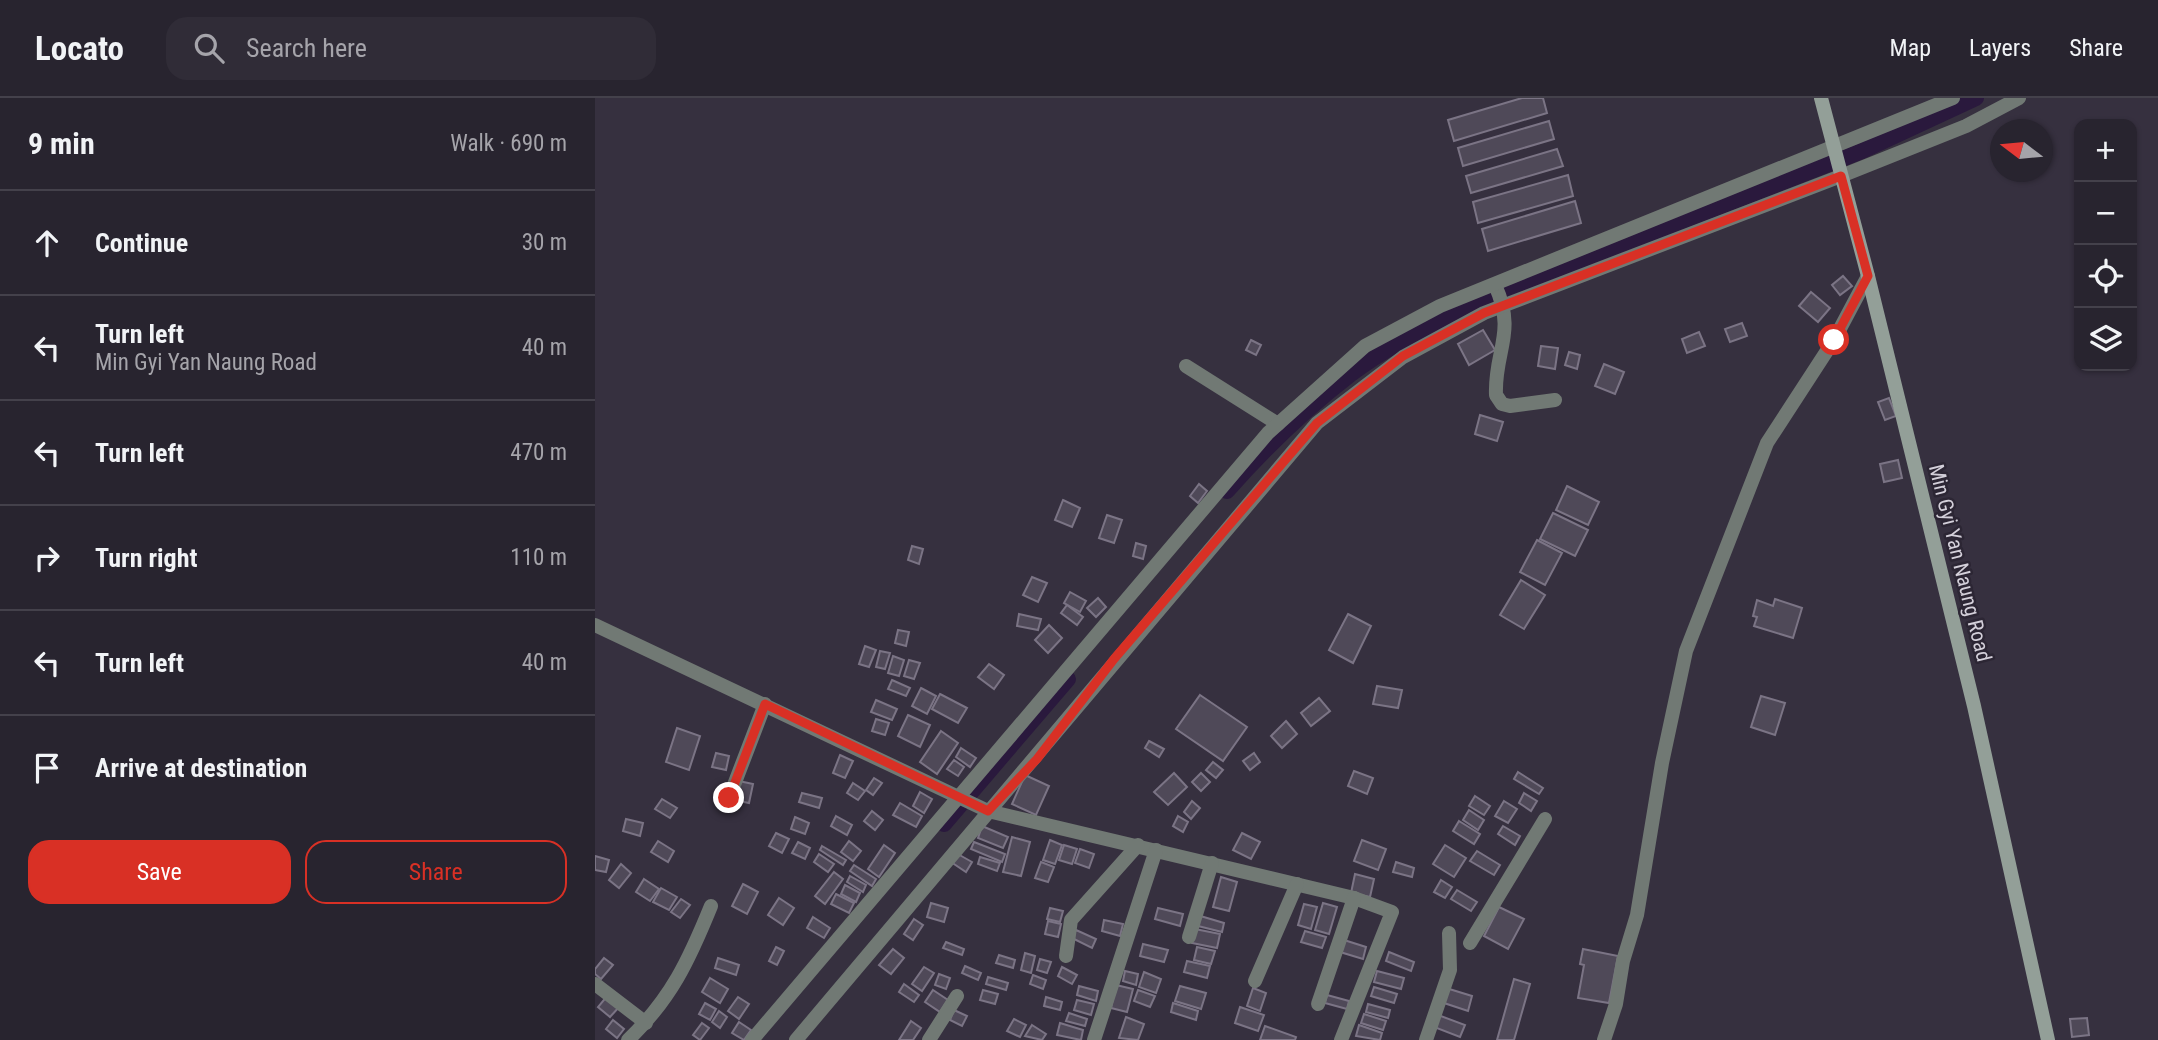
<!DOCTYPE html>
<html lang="en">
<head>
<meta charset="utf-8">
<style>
  body { margin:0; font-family:"Roboto Condensed",sans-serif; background:#302c37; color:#f1f3f6 }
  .controls { position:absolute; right:21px; top:21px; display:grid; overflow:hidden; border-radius:14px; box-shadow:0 2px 5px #0004 }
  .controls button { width:63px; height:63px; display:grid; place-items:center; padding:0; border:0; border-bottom:2px solid #44414b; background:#28242f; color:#f1f3f6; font:35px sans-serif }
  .compass { position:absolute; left:1395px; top:21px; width:63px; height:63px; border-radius:50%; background:#28242f; box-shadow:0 2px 5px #0004; rotate:286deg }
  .stop { position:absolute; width:21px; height:21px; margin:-16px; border:5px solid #d93025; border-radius:50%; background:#fff }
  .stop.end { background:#d93025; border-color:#fff; box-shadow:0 2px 7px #0008 }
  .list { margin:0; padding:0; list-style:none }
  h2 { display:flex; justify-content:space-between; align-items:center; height:91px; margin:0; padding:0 28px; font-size:30px }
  h2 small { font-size:23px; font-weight:400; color:#a5a4aa }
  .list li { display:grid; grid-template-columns:46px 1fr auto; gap:21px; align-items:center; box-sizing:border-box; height:105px; padding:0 28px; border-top:2px solid #44414b }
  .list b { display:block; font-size:26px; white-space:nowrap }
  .list p { margin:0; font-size:23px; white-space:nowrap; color:#a5a4aa }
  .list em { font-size:23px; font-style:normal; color:#a5a4aa }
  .actions { display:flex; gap:14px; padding:21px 28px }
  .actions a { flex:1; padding:16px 0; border:2px solid #d93025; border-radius:21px; text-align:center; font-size:24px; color:#d93025 }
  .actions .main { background:#d93025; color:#fff }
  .icon { flex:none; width:38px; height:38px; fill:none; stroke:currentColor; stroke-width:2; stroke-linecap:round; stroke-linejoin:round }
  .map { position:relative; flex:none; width:1563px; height:942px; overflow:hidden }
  header { display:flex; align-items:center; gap:42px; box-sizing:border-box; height:98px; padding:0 35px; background:#28242f; border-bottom:2px solid #44414b }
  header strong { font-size:33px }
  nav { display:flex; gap:38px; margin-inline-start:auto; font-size:24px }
  .search { width:490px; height:63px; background:#302c37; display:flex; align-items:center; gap:18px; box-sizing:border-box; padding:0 24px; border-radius:21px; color:#a5a4aa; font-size:26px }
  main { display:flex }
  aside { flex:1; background:#28242f }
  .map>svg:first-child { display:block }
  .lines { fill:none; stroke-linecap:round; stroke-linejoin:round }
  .canal { stroke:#2a193d; stroke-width:16 }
  .building { fill:#4f4958; stroke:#7b7485; stroke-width:2 }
  .street { stroke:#717974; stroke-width:14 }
  .secondary { stroke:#939f98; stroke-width:14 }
  .route { stroke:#d93025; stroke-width:9 }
  .labels { text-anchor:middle; stroke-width:5; stroke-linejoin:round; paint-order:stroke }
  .street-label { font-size:21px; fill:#d4d0da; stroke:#2c2634 }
</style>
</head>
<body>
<header>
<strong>Locato</strong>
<div class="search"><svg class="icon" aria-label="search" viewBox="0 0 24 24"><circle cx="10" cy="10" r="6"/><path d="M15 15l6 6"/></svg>Search here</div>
<nav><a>Map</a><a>Layers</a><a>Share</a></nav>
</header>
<main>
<aside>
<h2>9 min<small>Walk · 690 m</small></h2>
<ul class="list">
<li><svg class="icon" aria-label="ahead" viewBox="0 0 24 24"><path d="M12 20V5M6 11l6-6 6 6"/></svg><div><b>Continue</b></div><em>30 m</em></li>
<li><svg class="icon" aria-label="left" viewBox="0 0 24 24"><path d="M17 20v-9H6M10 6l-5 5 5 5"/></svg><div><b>Turn left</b><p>Min Gyi Yan Naung Road</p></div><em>40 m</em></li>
<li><svg class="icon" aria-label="left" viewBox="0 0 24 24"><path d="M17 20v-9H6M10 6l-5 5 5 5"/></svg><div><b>Turn left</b></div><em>470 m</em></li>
<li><svg class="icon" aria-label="right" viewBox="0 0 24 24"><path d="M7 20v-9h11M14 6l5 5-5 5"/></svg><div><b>Turn right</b></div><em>110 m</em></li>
<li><svg class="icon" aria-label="left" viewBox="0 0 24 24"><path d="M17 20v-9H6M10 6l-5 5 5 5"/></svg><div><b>Turn left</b></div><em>40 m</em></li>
<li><svg class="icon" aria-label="arrive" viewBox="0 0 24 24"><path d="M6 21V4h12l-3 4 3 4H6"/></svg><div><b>Arrive at destination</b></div></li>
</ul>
<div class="actions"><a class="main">Save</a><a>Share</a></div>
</aside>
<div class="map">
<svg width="1563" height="942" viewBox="0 0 1563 942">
  <rect width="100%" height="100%" fill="#36303f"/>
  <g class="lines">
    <g class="canal">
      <path d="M632,393C669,351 712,310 756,276C796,246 842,225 886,202L1267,53L1381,0"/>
      <path d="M349,726L473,581"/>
    </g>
  </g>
  <g class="building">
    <path d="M927,0H948L952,15L859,43L853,22Z"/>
    <path d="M954,23L959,41L868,68L863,50Z"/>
    <path d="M962,51L968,68L876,95L871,78Z"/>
    <path d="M973,77L978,98L883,125L878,104Z"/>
    <path d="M980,103L986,125L893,153L887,131Z"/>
    <path d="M1248,178L1257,188L1245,197L1237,187Z"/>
    <path d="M1216,194L1235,210L1223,224L1204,208Z"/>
    <path d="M1147,225L1152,238L1135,244L1130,231Z"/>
    <path d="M888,232L900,252L874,267L863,246Z"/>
    <path d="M1104,234L1110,248L1092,255L1087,241Z"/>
    <path d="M656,242L666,247L661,257L651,252Z"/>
    <path d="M946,248L963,250L960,271L943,268Z"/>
    <path d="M974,254L985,257L982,271L970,267Z"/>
    <path d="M1009,266L1029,274L1020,296L1000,288Z"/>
    <path d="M1294,300L1301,318L1290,322L1283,304Z"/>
    <path d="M885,317L908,324L902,343L880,336Z"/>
    <path d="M1303,362L1307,380L1289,384L1285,366Z"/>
    <path d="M604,386L612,393L603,405L595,398Z"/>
    <path d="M972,388L1004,404L993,427L961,412Z"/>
    <path d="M468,402L485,410L477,429L460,422Z"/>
    <path d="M958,415L993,432L980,458L945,441Z"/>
    <path d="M512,417L527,422L519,445L504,440Z"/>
    <path d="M942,442L967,455L950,487L925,474Z"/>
    <path d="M541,445L551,448L548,461L538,458Z"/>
    <path d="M317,448L328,451L324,466L313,462Z"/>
    <path d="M437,479L452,485L443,504L428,497Z"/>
    <path d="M926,482L950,497L929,531L905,517Z"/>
    <path d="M475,494L491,503L485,514L469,505Z"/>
    <path d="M503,500L511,509L501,519L492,510Z"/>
    <path d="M1180,501L1207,510L1198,540L1159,528L1162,519L1158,518L1162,502L1178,508Z"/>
    <path d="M472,507L488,519L482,527L466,515Z"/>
    <path d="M424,516L446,521L443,532L422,528Z"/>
    <path d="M753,516L776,528L758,565L734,552Z"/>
    <path d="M454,527L467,540L453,555L440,542Z"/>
    <path d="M303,532L314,534L311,548L300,545Z"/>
    <path d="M270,548L281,552L274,569L264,566Z"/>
    <path d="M285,553L295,555L290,571L281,569Z"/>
    <path d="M298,558L309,562L304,578L293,575Z"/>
    <path d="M314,562L325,565L319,581L309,578Z"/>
    <path d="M394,566L409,577L399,591L383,579Z"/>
    <path d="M297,582L315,590L311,598L293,591Z"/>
    <path d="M782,588L807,592L803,610L778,606Z"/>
    <path d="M326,590L341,598L332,616L317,608Z"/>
    <path d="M345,596L372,610L363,625L337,611Z"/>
    <path d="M605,597L652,629L628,663L581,631Z"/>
    <path d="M1166,598L1190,605L1180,637L1156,629Z"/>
    <path d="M724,600L735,613L716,628L706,615Z"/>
    <path d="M281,602L302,611L297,622L276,614Z"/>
    <path d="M313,617L335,627L325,649L303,638Z"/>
    <path d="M281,621L294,625L290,637L277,633Z"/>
    <path d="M691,623L702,636L687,650L676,638Z"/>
    <path d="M82,630L105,638L94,672L71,664Z"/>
    <path d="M346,633L363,645L342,676L325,664Z"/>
    <path d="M554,643L569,651L564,659L550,650Z"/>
    <path d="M366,650L381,660L375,669L361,659Z"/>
    <path d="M121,655L134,658L131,672L117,669Z"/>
    <path d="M659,655L665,664L655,672L648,663Z"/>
    <path d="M245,657L258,663L250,680L238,675Z"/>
    <path d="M359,662L369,669L363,678L352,671Z"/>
    <path d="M618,664L628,672L621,680L611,672Z"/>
    <path d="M759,673L778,680L772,696L753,688Z"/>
    <path d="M923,674L948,690L944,696L919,681Z"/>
    <path d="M579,675L592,689L573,707L559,694Z"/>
    <path d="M606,675L615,684L606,693L597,684Z"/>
    <path d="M430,677L454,688L441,717L417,706Z"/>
    <path d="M279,680L287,685L278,697L271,692Z"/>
    <path d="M144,683L158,686L154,705L139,702Z"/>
    <path d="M258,685L270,693L263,702L252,695Z"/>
    <path d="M325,694L337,701L329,715L318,708Z"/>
    <path d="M207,695L227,700L224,710L204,704Z"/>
    <path d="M929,695L942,703L936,713L924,705Z"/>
    <path d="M880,698L895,708L889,717L874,708Z"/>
    <path d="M67,701L82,710L75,720L60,711Z"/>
    <path d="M597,703L605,710L596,721L589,714Z"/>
    <path d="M909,703L922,711L913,725L900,718Z"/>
    <path d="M305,705L327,718L321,729L298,717Z"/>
    <path d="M874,712L889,722L883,732L868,722Z"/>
    <path d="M277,713L288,722L280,732L269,723Z"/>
    <path d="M241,718L257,727L252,737L236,728Z"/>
    <path d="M583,718L593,724L588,734L578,728Z"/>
    <path d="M200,719L214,725L210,736L196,731Z"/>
    <path d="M31,721L48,725L45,738L28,733Z"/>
    <path d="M864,723L885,736L879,746L858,733Z"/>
    <path d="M387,728L413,739L408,750L383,740Z"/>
    <path d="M908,728L925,738L920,747L903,736Z"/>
    <path d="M181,735L194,741L187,755L174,748Z"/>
    <path d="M647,735L665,744L656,761L638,752Z"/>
    <path d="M417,739L435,744L426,778L408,774Z"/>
    <path d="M455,742L467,747L460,766L448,762Z"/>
    <path d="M767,742L791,751L783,772L759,763Z"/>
    <path d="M63,743L79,753L73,764L56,754Z"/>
    <path d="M254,743L266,753L258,763L246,754Z"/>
    <path d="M203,744L215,750L210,761L197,755Z"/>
    <path d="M379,744L410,756L407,764L376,751Z"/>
    <path d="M289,747L300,755L284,779L273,771Z"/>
    <path d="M469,747L482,751L477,766L464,762Z"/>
    <path d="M850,747L871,760L859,779L838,766Z"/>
    <path d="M227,748L251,762L248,767L225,752Z"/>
    <path d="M485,751L499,756L494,770L480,765Z"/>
    <path d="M882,753L905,767L899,777L875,763Z"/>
    <path d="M361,755L377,764L371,774L356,764Z"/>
    <path d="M224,756L239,766L233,774L219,764Z"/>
    <path d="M0,758L14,762L11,774L0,772Z"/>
    <path d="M385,759L405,765L402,773L383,766Z"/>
    <path d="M446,764L459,769L453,784L440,780Z"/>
    <path d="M801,764L819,770L817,779L798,774Z"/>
    <path d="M26,766L36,775L24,790L14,782Z"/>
    <path d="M259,767L281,781L277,788L255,773Z"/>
    <path d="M239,774L248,781L230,806L220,798Z"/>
    <path d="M760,776L779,781L775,799L756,795Z"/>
    <path d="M255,778L271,787L268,794L252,784Z"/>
    <path d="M626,779L642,784L634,813L618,809Z"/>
    <path d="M49,781L64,791L55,803L41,794Z"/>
    <path d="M846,782L857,789L850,800L839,794Z"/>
    <path d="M148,786L163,794L152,816L137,808Z"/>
    <path d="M250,787L265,795L261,804L246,796Z"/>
    <path d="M66,790L82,799L74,812L58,804Z"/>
    <path d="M862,792L882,804L876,813L856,801Z"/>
    <path d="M241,796L259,805L254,815L236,806Z"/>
    <path d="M184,800L199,810L188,827L173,817Z"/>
    <path d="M86,801L95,807L85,820L76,814Z"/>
    <path d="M336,805L353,810L349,824L332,819Z"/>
    <path d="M728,805L742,809L734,836L720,832Z"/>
    <path d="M709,806L722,809L716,831L703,827Z"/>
    <path d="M904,809L929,821L913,851L889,838Z"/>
    <path d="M455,810L468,813L465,824L452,821Z"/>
    <path d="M563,810L588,816L585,828L560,821Z"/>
    <path d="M602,817L629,825L627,834L599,827Z"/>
    <path d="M218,819L235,830L229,840L212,830Z"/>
    <path d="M319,821L328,827L318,842L309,836Z"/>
    <path d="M509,822L528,826L525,838L507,833Z"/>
    <path d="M453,823L466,826L463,839L450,836Z"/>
    <path d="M600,831L625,836L622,850L597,845Z"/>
    <path d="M481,832L501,841L497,850L477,840Z"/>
    <path d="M710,833L731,839L727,850L706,844Z"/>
    <path d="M749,842L771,849L768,861L745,854Z"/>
    <path d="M351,844L369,851L367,857L348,850Z"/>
    <path d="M548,846L573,852L569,864L545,858Z"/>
    <path d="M181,849L189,853L182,867L174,863Z"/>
    <path d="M602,849L620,853L616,866L599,862Z"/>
    <path d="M298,851L309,860L296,876L284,867Z"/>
    <path d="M988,851L1023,858L1014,905L983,900L989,867L985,866Z"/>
    <path d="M794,854L819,864L816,873L791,863Z"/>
    <path d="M430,855L440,858L436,875L426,872Z"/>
    <path d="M404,857L420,862L418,870L401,865Z"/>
    <path d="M9,860L18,867L6,881L0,876V871Z"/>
    <path d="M123,860L144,867L141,877L120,870Z"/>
    <path d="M445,861L456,864L452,875L442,872Z"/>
    <path d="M592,863L615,868L612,880L589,874Z"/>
    <path d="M370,868L386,875L383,882L367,875Z"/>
    <path d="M329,869L339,875L327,893L317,886Z"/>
    <path d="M467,869L482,877L477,886L463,878Z"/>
    <path d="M530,873L543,876L541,887L528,883Z"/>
    <path d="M782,873L809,880L806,891L779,884Z"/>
    <path d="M549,874L566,881L561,895L544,889Z"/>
    <path d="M344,876L355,880L351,891L340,887Z"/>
    <path d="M438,877L451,882L448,891L435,886Z"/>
    <path d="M393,879L413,885L411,892L391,886Z"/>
    <path d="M115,880L133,891L125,905L107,894Z"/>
    <path d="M919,881L935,886L919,942H902Z"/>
    <path d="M309,886L324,897L319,904L304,894Z"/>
    <path d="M521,887L538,891L532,914L516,910Z"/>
    <path d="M484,888L503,893L501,903L482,897Z"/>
    <path d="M585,888L611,895L606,911L580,903Z"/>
    <path d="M779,889L802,896L799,905L776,898Z"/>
    <path d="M658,890L671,895L665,913L652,908Z"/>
    <path d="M851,890L877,898L873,913L846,904Z"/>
    <path d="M338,892L353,902L345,914L330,904Z"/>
    <path d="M388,892L403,896L400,906L385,902Z"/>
    <path d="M543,892L560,898L555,909L539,903Z"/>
    <path d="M13,897L25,908L15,919L3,909Z"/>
    <path d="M732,897L754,903L752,911L730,905Z"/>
    <path d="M143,899L154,906L144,921L133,913Z"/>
    <path d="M451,899L467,904L465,912L449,908Z"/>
    <path d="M482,902L499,906L496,917L479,912Z"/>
    <path d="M110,905L121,911L115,922L104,916Z"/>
    <path d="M578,905L603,913L601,922L576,914Z"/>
    <path d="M773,906L795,912L793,920L771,914Z"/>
    <path d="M645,909L669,917L663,933L640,925Z"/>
    <path d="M359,912L372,918L367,928L355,922Z"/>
    <path d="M124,913L132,919L125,930L117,924Z"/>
    <path d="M474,915L492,921L490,928L471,923Z"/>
    <path d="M769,916L791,923L788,932L766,925Z"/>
    <path d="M843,917L870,927L865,939L839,929Z"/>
    <path d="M531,919L549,926L543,942L524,940Z"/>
    <path d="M1492,920L1494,937L1477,939L1475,921Z"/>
    <path d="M419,921L431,927L425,939L412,933Z"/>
    <path d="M18,922L29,931L22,940L11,931Z"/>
    <path d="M316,923L326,930L318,942H304Z"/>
    <path d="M144,924L156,932L149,942L137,935Z"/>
    <path d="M107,925L114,930L105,942L98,937Z"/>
    <path d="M465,925L488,932L486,942L462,937Z"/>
    <path d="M437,927L451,936L447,942L430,938Z"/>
    <path d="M764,927L787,935L785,942L761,938Z"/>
    <path d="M670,928L701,939L700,942H665Z"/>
  </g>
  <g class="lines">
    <g class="street">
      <path d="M900,187C922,235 899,253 901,297L907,306L915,308L960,302"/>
      <path d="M591,268L683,326"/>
      <path d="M0,527L393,713L759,800L797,814L746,942"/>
      <path d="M134,700L170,606"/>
      <path d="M594,839L617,765"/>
      <path d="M875,845L950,721"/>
      <path d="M471,858L476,822L543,747"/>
      <path d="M660,883L702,786"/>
      <path d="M0,886L51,925"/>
      <path d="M723,906L759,800"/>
      <path d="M33,942C76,901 94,862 116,808"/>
      <path d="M157,942L673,335L770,248L845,208L1358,0"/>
      <path d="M201,942L722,325L808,259L889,215L1246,78L1371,28L1424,0"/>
      <path d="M334,942L362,898"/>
      <path d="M499,942L561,752"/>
      <path d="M831,942L855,872L854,835"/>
      <path d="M1009,942L1021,906L1028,863L1042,817L1067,665L1091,553L1172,345L1239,242L1273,178"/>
    </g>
    <path class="secondary" d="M1226,0L1273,178L1379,608L1453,942"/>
  </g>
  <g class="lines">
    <path class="route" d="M134,700L170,606L393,713L442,661L519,561L722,325L808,258L889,215L1246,78L1273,178L1239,242"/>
  </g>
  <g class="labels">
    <g class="street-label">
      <text transform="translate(1365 465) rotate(76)" y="7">Min Gyi Yan Naung Road</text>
    </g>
  </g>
</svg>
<div class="controls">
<button>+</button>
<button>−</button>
<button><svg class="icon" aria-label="locate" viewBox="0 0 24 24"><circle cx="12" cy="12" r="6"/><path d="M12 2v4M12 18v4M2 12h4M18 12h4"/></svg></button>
<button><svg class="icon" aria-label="layers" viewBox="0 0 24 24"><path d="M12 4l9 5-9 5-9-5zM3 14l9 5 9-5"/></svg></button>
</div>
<svg class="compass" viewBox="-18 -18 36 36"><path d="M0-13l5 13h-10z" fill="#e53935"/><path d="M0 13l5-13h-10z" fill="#a5a4aa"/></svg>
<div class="stop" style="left:1239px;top:242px"></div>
<div class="stop end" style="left:134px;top:700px"></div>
</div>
</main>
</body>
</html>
